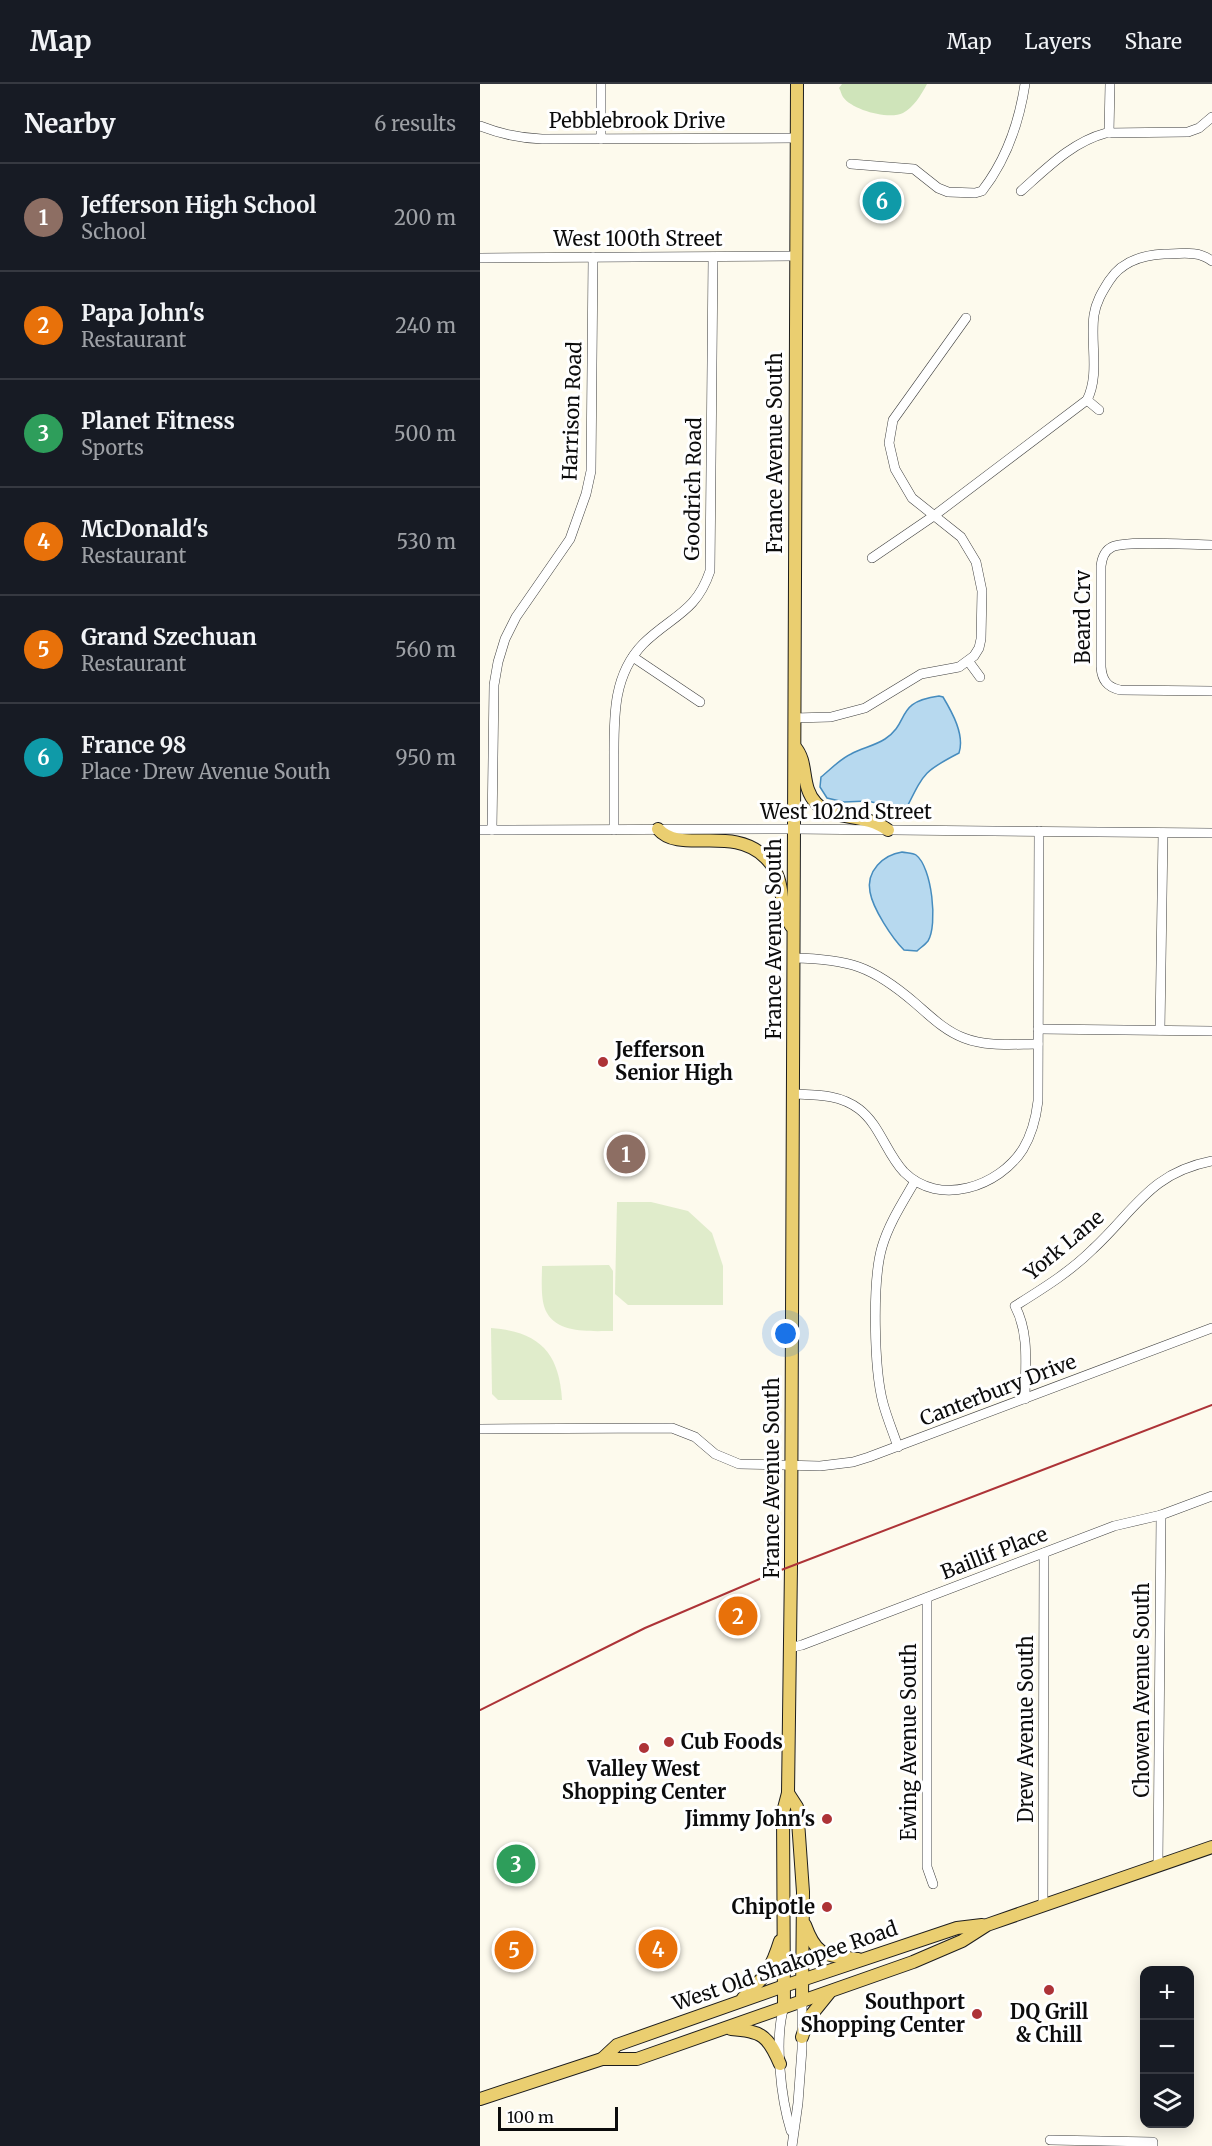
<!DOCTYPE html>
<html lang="en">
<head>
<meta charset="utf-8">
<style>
  body { margin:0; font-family:Merriweather,serif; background:#20242c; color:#f1f3f6 }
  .controls { position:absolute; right:18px; bottom:18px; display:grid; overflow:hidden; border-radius:12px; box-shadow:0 3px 15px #0003 }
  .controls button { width:54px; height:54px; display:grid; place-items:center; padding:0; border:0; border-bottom:2px solid #363941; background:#171b24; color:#f1f3f6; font:30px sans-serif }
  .scale { position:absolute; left:18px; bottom:15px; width:120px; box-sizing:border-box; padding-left:6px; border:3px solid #0c0c0c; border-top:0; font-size:16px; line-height:21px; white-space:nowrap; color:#0c0c0c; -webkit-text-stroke:4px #fff; paint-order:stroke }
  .you { position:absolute; left:306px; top:1250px; width:21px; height:21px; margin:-15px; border:4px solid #fff; border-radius:50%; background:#1a73e8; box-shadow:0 0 0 9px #1a73e833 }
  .badge { display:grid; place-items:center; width:39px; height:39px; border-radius:50%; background:#d29da0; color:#fff; font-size:20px; font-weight:700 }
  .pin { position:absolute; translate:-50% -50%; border:3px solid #fff; box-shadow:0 2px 6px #0006 }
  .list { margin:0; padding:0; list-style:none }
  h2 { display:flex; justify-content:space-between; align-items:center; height:78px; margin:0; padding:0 24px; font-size:26px }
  h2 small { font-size:20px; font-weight:400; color:#9ea1a6 }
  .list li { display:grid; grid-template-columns:39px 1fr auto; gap:18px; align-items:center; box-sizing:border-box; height:108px; padding:0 24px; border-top:2px solid #363941 }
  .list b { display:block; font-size:22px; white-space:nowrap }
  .list p { margin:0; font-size:20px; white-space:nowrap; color:#9ea1a6 }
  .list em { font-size:20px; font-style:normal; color:#9ea1a6 }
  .icon { flex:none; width:33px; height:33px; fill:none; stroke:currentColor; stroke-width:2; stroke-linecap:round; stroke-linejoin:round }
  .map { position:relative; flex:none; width:732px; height:2062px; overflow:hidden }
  header { display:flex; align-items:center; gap:36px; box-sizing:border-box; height:84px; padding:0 30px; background:#171b24; border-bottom:2px solid #363941 }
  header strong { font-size:28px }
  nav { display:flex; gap:33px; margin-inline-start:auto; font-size:21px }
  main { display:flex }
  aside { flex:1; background:#171b24 }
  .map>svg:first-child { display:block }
  .green { fill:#cfe4ba }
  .pitch { fill:#e0eccb }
  .water { fill:#b7d9ef; stroke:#468cbe; stroke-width:1.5 }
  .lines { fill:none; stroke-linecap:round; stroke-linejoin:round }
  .minor-casing { stroke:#3f3f3f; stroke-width:10 }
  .major-casing { stroke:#1d1d1d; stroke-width:14 }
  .minor { stroke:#fff; stroke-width:9 }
  .major { stroke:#eace70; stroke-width:12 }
  .rail { stroke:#ad3337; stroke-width:2 }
  .poi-dot { fill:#ad3337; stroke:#fff; stroke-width:2 }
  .labels { text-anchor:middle; stroke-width:6; stroke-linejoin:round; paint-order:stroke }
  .street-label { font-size:20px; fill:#0c0c0c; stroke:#fff }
  .poi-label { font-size:20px; font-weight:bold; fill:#0c0c0c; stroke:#fff; text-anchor:end }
</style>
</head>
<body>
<header>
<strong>Map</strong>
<nav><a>Map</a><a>Layers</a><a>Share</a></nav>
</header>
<main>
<aside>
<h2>Nearby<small>6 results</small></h2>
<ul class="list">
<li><span class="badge" style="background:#8d6e63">1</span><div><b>Jefferson High School</b><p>School</p></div><em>200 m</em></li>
<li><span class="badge" style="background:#e8710a">2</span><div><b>Papa John's</b><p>Restaurant</p></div><em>240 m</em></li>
<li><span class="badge" style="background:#2e9e5b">3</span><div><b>Planet Fitness</b><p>Sports</p></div><em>500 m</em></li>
<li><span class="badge" style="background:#e8710a">4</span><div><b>McDonald's</b><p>Restaurant</p></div><em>530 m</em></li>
<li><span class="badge" style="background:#e8710a">5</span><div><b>Grand Szechuan</b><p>Restaurant</p></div><em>560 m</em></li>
<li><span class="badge" style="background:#0f9aa8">6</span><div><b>France 98</b><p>Place · Drew Avenue South</p></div><em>950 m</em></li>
</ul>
</aside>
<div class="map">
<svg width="732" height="2062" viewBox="0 0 732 2062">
  <rect width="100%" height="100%" fill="#fdfaed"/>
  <path class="green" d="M362,0H447C441,11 434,23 423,29C409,36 372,26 363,13C361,10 361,7 359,4Z"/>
  <g class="pitch">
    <path d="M137,1118H171L208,1127L232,1149L243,1182V1221H148L135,1210Z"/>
    <path d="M129,1181L133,1187V1247C112,1247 79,1250 67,1229C60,1218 62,1195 62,1182Z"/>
    <path d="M11,1244C59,1248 79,1268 82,1316H18L12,1310Z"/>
  </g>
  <g class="water">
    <path d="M459,612L463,613C472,628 485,651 479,669C444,687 444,689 427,723L420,724L387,717L364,718L347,714L340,703L341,693C351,685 360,675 371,670C382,664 394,662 405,655C431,638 414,618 459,612Z"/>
    <path d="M422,768C426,769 433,769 436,771C452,783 458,841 448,857C445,861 440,864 437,867L424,866C412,854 393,825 390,808C386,787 403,771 422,768Z"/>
  </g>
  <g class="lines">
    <defs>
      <g id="minor">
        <path d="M121,0V55"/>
        <path d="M0,42C20,50 40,54 62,55L317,54"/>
        <path d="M629,49L630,0"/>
        <path d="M371,80L434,85L458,104L468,108L495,109L502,107C527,75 539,39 545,0"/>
        <path d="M541,107C567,84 592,58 626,49L708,48L719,44L732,33"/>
        <path d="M0,174L316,172"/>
        <path d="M607,316L619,326"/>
        <path d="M732,461C712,461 646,456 632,463C624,467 622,474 621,482V583C622,596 627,603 640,606L732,607"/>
        <path d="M392,474L455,431L607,316C620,290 610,259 614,231C616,218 622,208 629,197C641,178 662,171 684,170C700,170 718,166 732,177"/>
        <path d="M153,573L220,618"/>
        <path d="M489,578L500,593"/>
        <path d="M314,634L351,633L385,624L441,590L479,583L494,572L499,564L501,555L502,507L496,478L481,453L432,414L415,385L409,359L413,336L486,234"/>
        <path d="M0,746L313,745L732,749"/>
        <path d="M12,746L14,601L18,578L25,555L36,533L90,455L106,410L111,387L113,173"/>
        <path d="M134,746C134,723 134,700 134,677C134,635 132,592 163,560C191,532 216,529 230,487L233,173"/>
        <path d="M313,874C369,875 392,882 435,919C450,932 465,947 484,954C507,963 534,960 558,960"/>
        <path d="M558,945L732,947"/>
        <path d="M680,946L683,749"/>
        <path d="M313,1010C336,1011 359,1010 379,1025C400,1041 406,1069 424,1088C459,1123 519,1103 543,1065C552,1050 556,1034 558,1017L559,747"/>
        <path d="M545,1315C545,1284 550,1250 535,1222C562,1205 590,1188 613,1165C655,1126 670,1089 732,1077"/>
        <path d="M0,1345L192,1344L215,1353L235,1370L259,1380L340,1382L373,1378L389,1373L732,1244"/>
        <path d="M418,1363C413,1348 407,1334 403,1319C394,1285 392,1197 402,1163C409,1139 423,1118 435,1097"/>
        <path d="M447,1514V1783L453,1800"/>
        <path d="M309,1564L322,1561L634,1442L681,1431L732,1412"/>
        <path d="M678,1781L681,1431"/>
        <path d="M563,1821L564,1469"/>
        <path d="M304,1923C294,1955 301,2015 311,2047"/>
        <path d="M570,2056L673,2058V2062"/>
        <path d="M312,2062L318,2019L322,1965V1916"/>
      </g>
      <g id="major">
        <path d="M315,663C329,679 320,702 336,719C353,738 384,728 408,746"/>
        <path d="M178,745C200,771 253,740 286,774C309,798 296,821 311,842"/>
        <path d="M308,1709L317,1723L323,1808L322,1916"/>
        <path d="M325,1841C337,1874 346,1871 378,1875"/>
        <path d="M263,1914C285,1893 291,1886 300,1857"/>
        <path d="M304,1923L303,1728L308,1709L311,1482L317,0"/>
        <path d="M251,1945C282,1947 288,1952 300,1980"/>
        <path d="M322,1953L328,1935L349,1909"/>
        <path d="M122,1975L137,1961L304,1902L477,1844L502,1841"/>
        <path d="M0,2015L122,1975H157L433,1878L482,1857L507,1841L732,1763"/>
      </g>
    </defs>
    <use href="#minor" class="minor-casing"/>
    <use href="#major" class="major-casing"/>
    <use href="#minor" class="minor"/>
    <use href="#major" class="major"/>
    <path class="rail" d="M0,1626L165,1544L296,1488L732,1321"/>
  </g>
  <g class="poi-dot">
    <circle cx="123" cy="978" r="6"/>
    <circle cx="189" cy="1658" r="6"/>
    <circle cx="164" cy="1664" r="6"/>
    <circle cx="347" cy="1735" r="6"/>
    <circle cx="347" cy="1823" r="6"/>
    <circle cx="569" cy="1906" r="6"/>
    <circle cx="497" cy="1930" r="6"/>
  </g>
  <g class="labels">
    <g class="street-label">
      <text x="157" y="44">Pebblebrook Drive</text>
      <text x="158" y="162">West 100th Street</text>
      <text transform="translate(92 327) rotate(-88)" y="7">Harrison Road</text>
      <text transform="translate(295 369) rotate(-90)" y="7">France Avenue South</text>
      <text transform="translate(213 405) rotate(-89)" y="7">Goodrich Road</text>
      <text transform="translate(603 533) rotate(-90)" y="7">Beard Crv</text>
      <text x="366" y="735">West 102nd Street</text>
      <text transform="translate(294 855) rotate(-90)" y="7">France Avenue South</text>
      <text transform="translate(584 1161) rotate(-40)" y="7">York Lane</text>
      <text transform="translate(518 1306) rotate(-21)" y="7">Canterbury Drive</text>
      <text transform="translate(292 1394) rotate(-90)" y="7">France Avenue South</text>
      <text transform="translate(514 1469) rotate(-21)" y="7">Baillif Place</text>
      <text transform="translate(662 1606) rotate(-90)" y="7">Chowen Avenue South</text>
      <text transform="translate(546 1645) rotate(-90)" y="7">Drew Avenue South</text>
      <text transform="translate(429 1658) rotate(-90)" y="7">Ewing Avenue South</text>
      <text transform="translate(305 1882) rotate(-19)" y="7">West Old Shakopee Road</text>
    </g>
    <g class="poi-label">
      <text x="135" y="973" text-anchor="start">Jefferson<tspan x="135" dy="23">Senior High</tspan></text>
      <text x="201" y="1665" text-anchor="start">Cub Foods</text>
      <text x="164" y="1692" text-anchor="middle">Valley West<tspan x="164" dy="23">Shopping Center</tspan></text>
      <text x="335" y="1742">Jimmy John's</text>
      <text x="335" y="1830">Chipotle</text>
      <text x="485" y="1925">Southport<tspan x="485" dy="23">Shopping Center</tspan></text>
      <text x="569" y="1935" text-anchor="middle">DQ Grill<tspan x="569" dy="23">&amp; Chill</tspan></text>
    </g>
  </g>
</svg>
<div class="controls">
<button>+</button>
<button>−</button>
<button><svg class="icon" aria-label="layers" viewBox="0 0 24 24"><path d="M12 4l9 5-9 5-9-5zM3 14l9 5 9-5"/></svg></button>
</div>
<div class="scale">100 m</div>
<div class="you"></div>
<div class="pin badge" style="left:146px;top:1070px;background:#8d6e63">1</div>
<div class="pin badge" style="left:258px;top:1532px;background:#e8710a">2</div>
<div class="pin badge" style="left:36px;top:1780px;background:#2e9e5b">3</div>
<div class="pin badge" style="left:178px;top:1865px;background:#e8710a">4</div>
<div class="pin badge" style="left:34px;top:1866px;background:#e8710a">5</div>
<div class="pin badge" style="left:402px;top:117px;background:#0f9aa8">6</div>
</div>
</main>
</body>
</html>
